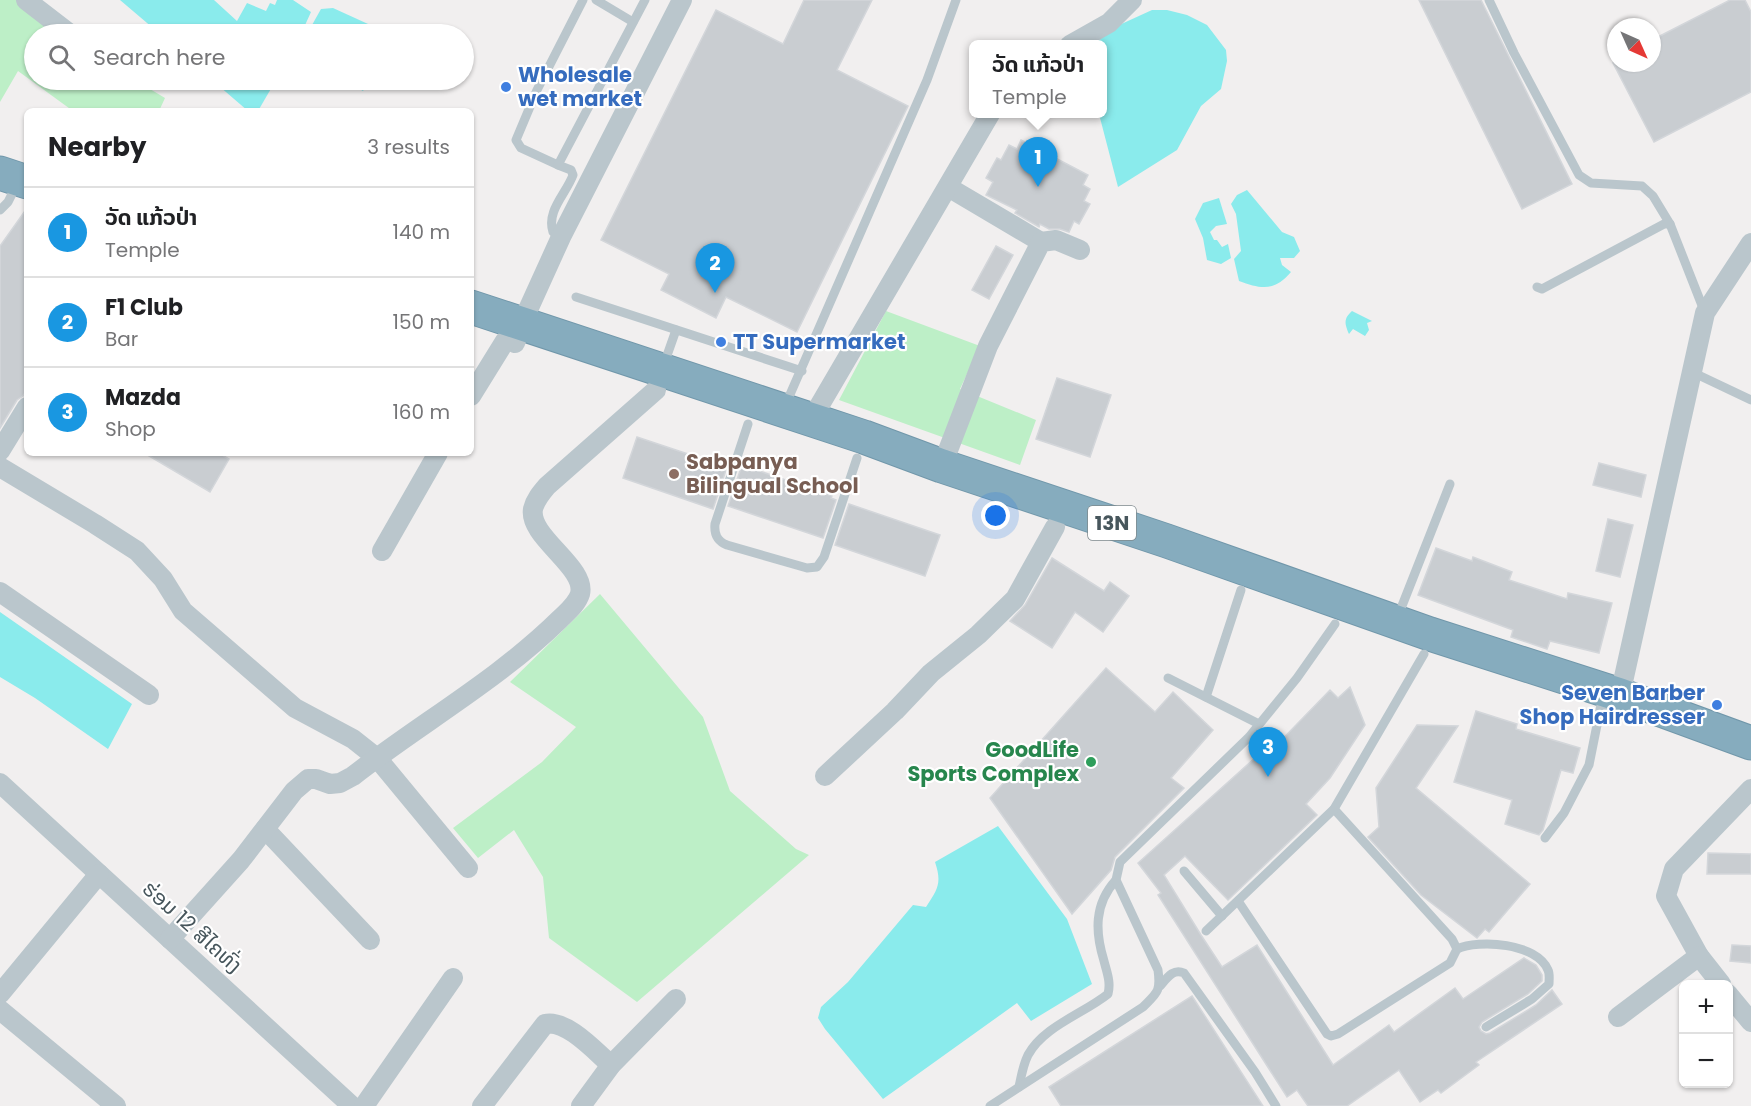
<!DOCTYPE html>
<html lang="en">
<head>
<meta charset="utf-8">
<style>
  body { margin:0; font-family:Poppins,"Noto Sans Lao",sans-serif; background:#f6f6f6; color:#202124 }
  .controls { position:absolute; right:18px; bottom:18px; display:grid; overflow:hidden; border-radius:9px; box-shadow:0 2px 4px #0004 }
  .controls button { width:54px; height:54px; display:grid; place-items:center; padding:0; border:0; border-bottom:2px solid #e0e0e0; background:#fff; color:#202124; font:30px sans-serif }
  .compass { position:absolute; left:1607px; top:18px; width:54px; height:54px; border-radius:50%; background:#fff; box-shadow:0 2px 4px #0004; rotate:135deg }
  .you { position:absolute; left:996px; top:516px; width:21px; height:21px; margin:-15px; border:4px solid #fff; border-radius:50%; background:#1a73e8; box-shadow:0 0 0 9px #1a73e833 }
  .badge { display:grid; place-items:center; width:39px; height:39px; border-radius:50%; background:#1997e1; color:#fff; font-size:20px; font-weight:700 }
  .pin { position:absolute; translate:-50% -50px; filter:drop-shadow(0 2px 3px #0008) }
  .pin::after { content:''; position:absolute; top:32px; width:21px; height:18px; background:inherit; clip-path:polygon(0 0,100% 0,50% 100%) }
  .popup { position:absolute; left:969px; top:40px; width:138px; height:78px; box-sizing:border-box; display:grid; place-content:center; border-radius:9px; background:#fff; filter:drop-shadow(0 2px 4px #0005); font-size:20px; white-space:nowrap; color:#757577 }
  .popup b { font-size:22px; color:#202124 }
  .popup::after { content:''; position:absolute; left:50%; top:100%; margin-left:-12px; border:12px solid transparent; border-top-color:#fff }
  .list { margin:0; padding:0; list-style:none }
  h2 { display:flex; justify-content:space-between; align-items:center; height:78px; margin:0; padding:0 24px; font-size:26px }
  h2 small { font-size:20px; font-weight:400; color:#757577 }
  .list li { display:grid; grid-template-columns:39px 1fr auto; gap:18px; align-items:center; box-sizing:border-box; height:90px; padding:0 24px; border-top:2px solid #e0e0e0 }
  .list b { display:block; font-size:22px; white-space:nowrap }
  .list p { margin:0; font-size:20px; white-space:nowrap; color:#757577 }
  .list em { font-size:20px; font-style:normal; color:#757577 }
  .icon { flex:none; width:33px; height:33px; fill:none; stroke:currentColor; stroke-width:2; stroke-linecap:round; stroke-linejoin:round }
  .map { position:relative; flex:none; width:1751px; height:1106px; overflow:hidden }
  .search { position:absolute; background:#fff; box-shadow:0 2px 4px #0004; left:24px; top:24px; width:450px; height:66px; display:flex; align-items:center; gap:15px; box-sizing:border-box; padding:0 21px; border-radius:33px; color:#757577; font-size:22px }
  .panel { position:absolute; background:#fff; box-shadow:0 2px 4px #0004; left:24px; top:108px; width:450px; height:348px; border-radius:9px }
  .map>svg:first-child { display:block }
  .green { fill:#bdefc7 }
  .water { fill:#8aebec }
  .building { fill:#c9cdd1; stroke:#d3d6da; stroke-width:1.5 }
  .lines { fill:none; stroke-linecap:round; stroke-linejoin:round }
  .highway-casing { stroke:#7197aa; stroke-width:35 }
  .lane { stroke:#bac6cc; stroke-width:9 }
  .street { stroke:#bac6cc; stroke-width:20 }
  .highway { stroke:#86acbe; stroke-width:33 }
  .shop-dot { fill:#3f7fe0; stroke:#fff; stroke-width:2 }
  .education-dot { fill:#8d6e63; stroke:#fff; stroke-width:2 }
  .leisure-dot { fill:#2e9e5b; stroke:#fff; stroke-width:2 }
  .labels { text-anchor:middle; stroke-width:4.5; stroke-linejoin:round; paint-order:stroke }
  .shield { fill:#fff; stroke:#7e898d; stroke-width:1.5 }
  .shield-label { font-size:20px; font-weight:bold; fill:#47565c }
  .shop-label { font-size:21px; font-weight:bold; fill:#366cbe; stroke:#fff; text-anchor:start }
  .education-label { font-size:21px; font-weight:bold; fill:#785e54; stroke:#fff; text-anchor:start }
  .leisure-label { font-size:21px; font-weight:bold; fill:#27864d; stroke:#fff; text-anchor:end }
  .street-label { font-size:21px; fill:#47565c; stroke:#fff }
</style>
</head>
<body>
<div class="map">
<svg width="1751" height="1106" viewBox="0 0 1751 1106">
  <rect width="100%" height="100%" fill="#f1efef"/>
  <g class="green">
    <path d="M0,0H18L62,34H34V80H135L165,98L159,111H73L18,71L0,102Z"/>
    <path d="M886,311L980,346L960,389L1036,420L1020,465L839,400Z"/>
    <path d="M600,594L703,717L730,791L796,849L809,855L637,1002L549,938L543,877L514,830L478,858L453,828L542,762L576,727L510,682Z"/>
  </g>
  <g class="water">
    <path d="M120,0H214L237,21L247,3L266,11L270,3L275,5L277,0H293L311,12L301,34H160Z"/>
    <path d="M333,8L390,34H307L321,9Z"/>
    <path d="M1152,10H1167L1187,15L1207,25L1226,50L1227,61L1221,89L1201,106L1177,150L1118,187L1099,114H1102V45H1093L1117,26Z"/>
    <path d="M212,80H276L258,111H248Z"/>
    <path d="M344,80H369L363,91Z"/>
    <path d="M1247,190L1282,232L1294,237L1300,251L1294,258H1280L1282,265L1291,272C1274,292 1261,289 1239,281L1234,259L1241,251L1236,214L1231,204L1237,195Z"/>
    <path d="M1219,198L1227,224L1216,226L1210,232L1214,240H1217L1222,247L1228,244L1231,258L1221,264L1207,260L1203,238L1195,219L1203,203Z"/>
    <path d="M1352,311L1372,321L1367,323L1369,330L1365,336L1353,329L1349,334C1345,324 1343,319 1352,311Z"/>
    <path d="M0,612L132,704L108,749L35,698L0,677Z"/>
    <path d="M998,826L1067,919L1092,984L1031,1021L1017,1003L883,1099L825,1029L818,1018L821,1007L848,982L913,905L926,907C938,889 942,883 935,862Z"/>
  </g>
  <g class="building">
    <path d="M804,0H872L837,70L908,106L797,332L726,297L716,318L661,290L669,274L601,240L716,10L783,44Z"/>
    <path d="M1419,0H1481L1572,184L1522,209Z"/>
    <path d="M1730,0H1745L1751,12V92L1654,142L1613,63H1652V40Z"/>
    <path d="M1021,140L1088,175L1083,185L1090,189L1084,201L1090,204L1079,224L1074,221L1069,232L1060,229H1049L1040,224L1039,227L1015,213L1017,210L986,195L993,182L986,178L997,158L1001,160L1009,145L1017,149Z"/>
    <path d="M27,208V389L23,396L17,400L0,428V246Z"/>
    <path d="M996,246L1013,255L989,299L972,290Z"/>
    <path d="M1057,378L1111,395L1090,457L1036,439Z"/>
    <path d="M637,437L727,467L713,509L623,478Z"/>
    <path d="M144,453H219L229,459L210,492Z"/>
    <path d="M1599,463L1646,475L1641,497L1593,485Z"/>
    <path d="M742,465L832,496L831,498L836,500L823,538L728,506Z"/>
    <path d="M849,504L940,535L925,576L835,545Z"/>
    <path d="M1608,519L1633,525L1620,577L1596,571Z"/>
    <path d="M1436,548L1472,561L1473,557L1512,572L1509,580L1567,599L1568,593L1612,603L1599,653L1550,641L1547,649L1511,637L1513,630L1418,595Z"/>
    <path d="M1052,558L1104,591L1110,582L1129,596L1103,632L1075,612L1052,648L1010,621L1025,605Z"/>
    <path d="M1106,668L1155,712L1173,692L1213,730L1171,778L1184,788L1115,857L1111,870L1072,914L990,798Z"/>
    <path d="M1350,687L1365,725L1330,778L1306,804L1317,815L1228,900L1185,856L1164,875L1201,935L1222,967L1257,945L1333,1065L1389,1025L1394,1032L1455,988L1463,999L1524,958L1536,965L1542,975V981L1528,994L1482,1022L1479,1027L1481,1031L1486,1034L1490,1033L1536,1005L1552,990L1562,1004L1476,1062L1479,1065L1441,1093L1438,1090L1420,1102L1399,1070L1347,1106H1308L1297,1090L1287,1097L1158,895L1161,893L1138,863L1256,757L1261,761L1330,690L1338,698Z"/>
    <path d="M1476,711L1517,724L1516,729L1580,748L1573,773L1561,770L1543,830L1539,835L1505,824L1512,800L1454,782Z"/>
    <path d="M1417,725L1458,726L1416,788L1530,884L1489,932L1485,929L1477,938L1421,895L1368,837L1379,827L1376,788Z"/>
    <path d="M1708,853L1751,854V874H1707Z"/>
    <path d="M1732,945L1751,946V963L1730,961Z"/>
    <path d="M1192,996L1263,1106H1061L1049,1087Z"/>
  </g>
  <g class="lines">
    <defs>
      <g id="highway">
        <path d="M0,173L27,182"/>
        <path d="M471,307L864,437L942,466L1167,541L1430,634L1620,695L1751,743"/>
      </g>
    </defs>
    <use href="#highway" class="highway-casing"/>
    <g class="lane">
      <path d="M596,0L633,22"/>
      <path d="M1489,0L1514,53L1579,175L1591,183L1642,186L1653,196L1670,224"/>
      <path d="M558,165L521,148L516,140L537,90L583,0"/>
      <path d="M0,210L8,202L17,184"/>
      <path d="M561,237L553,232C546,211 566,194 573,175L571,170L558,165L645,0"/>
      <path d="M1537,287L1542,289L1664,224H1670L1705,313"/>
      <path d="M576,297L802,371"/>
      <path d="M664,364L676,330"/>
      <path d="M1692,372L1751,400"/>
      <path d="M785,406L927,80L956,0"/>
      <path d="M748,424L715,524C714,534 717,541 727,545L807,568L817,567L824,557L857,458"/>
      <path d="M1398,616L1450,484"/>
      <path d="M1168,678L1259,724"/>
      <path d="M1206,697L1241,590"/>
      <path d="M1545,838L1564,813L1589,765L1603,695"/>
      <path d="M1184,871L1222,916"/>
      <path d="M1238,901L1327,1034L1331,1036L1338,1034L1450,963L1457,949L1452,939L1334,809"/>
      <path d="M1206,931L1334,809L1424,654"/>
      <path d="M1457,949C1479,939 1537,943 1548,970C1550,974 1549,979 1549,984L1532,999L1486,1027"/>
      <path d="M1160,986C1167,978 1173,968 1184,973L1255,1072L1276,1106"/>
      <path d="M1019,1087C1021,1077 1023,1065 1028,1055C1044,1026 1083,1014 1108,994C1111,982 1107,973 1104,961C1095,932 1094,904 1116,880"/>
      <path d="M990,1106L1143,1007C1157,993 1161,992 1158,970L1116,880L1120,862L1249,737L1297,678L1335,624"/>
    </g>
    <g class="street">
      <path d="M26,0L70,34"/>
      <path d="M1070,45L1109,23L1132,0"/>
      <path d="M948,187L1041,242"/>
      <path d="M515,343L522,323L561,237L682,0"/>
      <path d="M471,396L505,341"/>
      <path d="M811,420L990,114"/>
      <path d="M0,451L27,407"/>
      <path d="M942,466L988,346L1041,242L1056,240L1080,250"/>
      <path d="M0,467L95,524L137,551L163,579L183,611L295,708L353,739L377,758L468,868"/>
      <path d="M382,551L438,453"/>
      <path d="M0,592L149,695"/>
      <path d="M1613,715L1620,695L1705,313L1751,243"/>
      <path d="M825,776L895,711L931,673L978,635L1015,599L1055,527"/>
      <path d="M0,783L352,1106"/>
      <path d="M265,829L370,940"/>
      <path d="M170,939L241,860L294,791L308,779H316L330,784L340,783L353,776C421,723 498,680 560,619C567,612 577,604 580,594C587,567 528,537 533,509C535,500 541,493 547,486L656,390"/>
      <path d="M1721,984L1699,956L1666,896L1674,869L1751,789"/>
      <path d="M0,994L99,874"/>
      <path d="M1728,994L1751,1022"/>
      <path d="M0,1010L116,1106"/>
      <path d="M1618,1017L1699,956"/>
      <path d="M364,1106L453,978"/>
      <path d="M482,1106L545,1024C566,1019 595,1051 611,1065"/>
      <path d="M581,1106L611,1065L676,999"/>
    </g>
    <use href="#highway" class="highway"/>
  </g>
  <g class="shop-dot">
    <circle cx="506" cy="87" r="6"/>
    <circle cx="721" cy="342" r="6"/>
    <circle cx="1717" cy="705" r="6"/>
  </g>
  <circle class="education-dot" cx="674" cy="474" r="6"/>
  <circle class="leisure-dot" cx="1091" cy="762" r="6"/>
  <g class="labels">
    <rect class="shield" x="1088" y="506" width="48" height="34" rx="4.5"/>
    <g class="shield-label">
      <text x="1112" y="530">13N</text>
    </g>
    <g class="shop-label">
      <text x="518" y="82">Wholesale<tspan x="518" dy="24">wet market</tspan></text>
      <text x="733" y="349">TT Supermarket</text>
      <text x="1705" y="700" text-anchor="end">Seven Barber<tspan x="1705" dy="24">Shop Hairdresser</tspan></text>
    </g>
    <g class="education-label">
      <text x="686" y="469">Sabpanya<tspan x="686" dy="24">Bilingual School</tspan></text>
    </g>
    <g class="leisure-label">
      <text x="1079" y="757">GoodLife<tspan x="1079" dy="24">Sports Complex</tspan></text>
    </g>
    <g class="street-label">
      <text transform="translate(192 927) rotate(42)" y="7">ຮ່ອມ 12 ສີໄຄທົ່ງ</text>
    </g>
  </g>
</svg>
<div class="controls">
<button>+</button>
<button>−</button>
</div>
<svg class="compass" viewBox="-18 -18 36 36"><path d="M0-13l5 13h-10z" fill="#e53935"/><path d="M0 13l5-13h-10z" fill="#757577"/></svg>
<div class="you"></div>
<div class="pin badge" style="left:1038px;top:187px">1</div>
<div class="popup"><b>ວັດ ແກ້ວປ່າ</b>Temple</div>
<div class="pin badge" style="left:715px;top:293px">2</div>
<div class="pin badge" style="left:1268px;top:777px">3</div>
<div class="search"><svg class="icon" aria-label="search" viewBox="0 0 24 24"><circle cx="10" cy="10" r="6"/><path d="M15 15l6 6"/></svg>Search here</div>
<section class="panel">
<h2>Nearby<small>3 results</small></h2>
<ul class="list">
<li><span class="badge">1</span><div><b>ວັດ ແກ້ວປ່າ</b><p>Temple</p></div><em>140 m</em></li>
<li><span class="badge">2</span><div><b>F1 Club</b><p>Bar</p></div><em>150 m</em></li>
<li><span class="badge">3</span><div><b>Mazda</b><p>Shop</p></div><em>160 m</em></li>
</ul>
</section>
</div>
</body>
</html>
